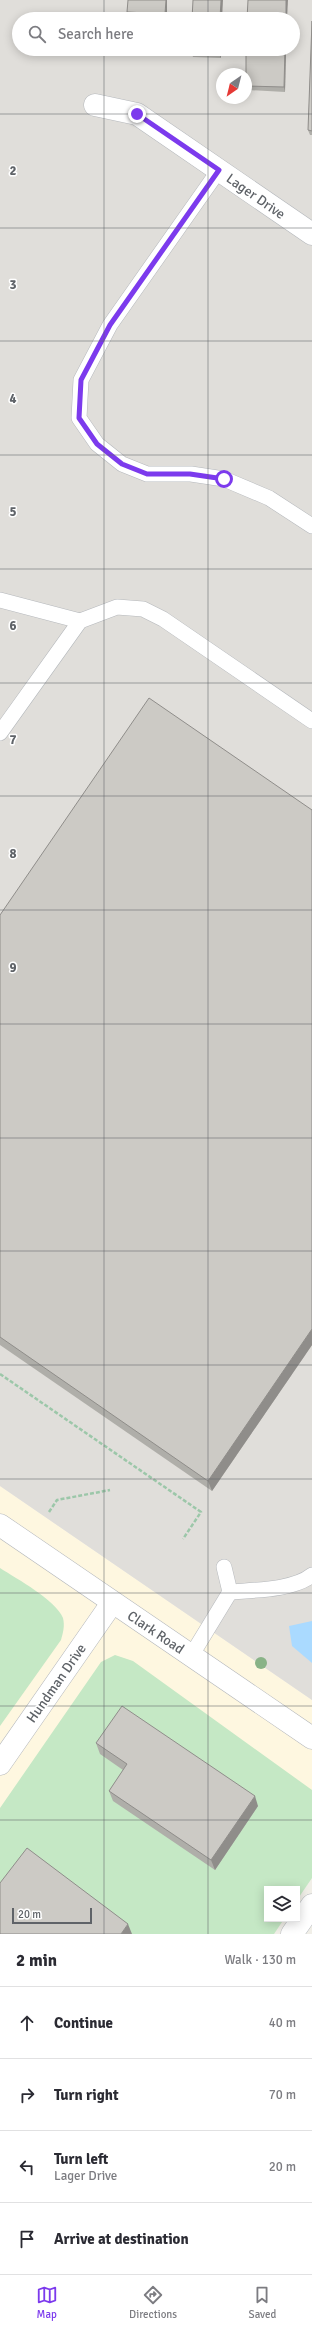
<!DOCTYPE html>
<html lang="en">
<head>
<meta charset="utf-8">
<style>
  body { margin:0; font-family:Signika,sans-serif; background:#f7f7f7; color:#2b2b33 }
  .controls { position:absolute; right:12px; bottom:12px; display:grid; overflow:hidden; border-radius:0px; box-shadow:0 2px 10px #0003 }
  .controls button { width:36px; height:36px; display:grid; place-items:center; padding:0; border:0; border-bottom:1px solid #e1e1e2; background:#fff; color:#2b2b33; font:20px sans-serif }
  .compass { position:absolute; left:216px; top:68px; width:36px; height:36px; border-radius:50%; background:#fff; box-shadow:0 2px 10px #0003; rotate:215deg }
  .scale { position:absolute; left:12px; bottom:10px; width:80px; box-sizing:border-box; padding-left:4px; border:2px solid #5f6368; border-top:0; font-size:11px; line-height:14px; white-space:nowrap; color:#5f6368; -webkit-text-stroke:3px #fff; paint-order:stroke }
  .stop { position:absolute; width:12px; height:12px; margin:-9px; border:3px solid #7c3aed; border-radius:50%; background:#fff }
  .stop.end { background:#7c3aed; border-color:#fff; box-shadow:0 1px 4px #0008 }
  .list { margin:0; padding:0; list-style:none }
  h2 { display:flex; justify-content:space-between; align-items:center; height:52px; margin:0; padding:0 16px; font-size:17px }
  h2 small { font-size:13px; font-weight:400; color:#7c7c81 }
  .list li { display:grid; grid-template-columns:26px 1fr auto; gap:12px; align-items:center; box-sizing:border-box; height:72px; padding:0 16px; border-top:1px solid #e1e1e2 }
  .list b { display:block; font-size:15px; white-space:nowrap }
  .list p { margin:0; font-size:13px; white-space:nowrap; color:#7c7c81 }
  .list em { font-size:13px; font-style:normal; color:#7c7c81 }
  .icon { flex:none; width:22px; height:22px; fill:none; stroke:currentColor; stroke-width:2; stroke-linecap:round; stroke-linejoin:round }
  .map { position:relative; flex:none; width:312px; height:1934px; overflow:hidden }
  .search { position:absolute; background:#fff; box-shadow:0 2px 10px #0003; left:12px; right:12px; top:12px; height:44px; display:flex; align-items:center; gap:10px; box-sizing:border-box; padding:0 14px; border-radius:22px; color:#7c7c81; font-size:15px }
  .sheet { height:340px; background:#fff }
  nav { display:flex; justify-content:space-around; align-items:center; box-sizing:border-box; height:56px; border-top:1px solid #e1e1e2; background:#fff; font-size:11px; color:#7c7c81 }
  nav a { display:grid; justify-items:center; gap:2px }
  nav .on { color:#7c3aed }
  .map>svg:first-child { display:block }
  .commercial { fill:#fef7e0 }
  .industrial { fill:#e0deda; fill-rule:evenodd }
  .green { fill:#c5e8c5 }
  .water { fill:#aadaff }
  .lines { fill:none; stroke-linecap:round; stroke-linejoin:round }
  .lane-casing { stroke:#b5b8bc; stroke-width:16 }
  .street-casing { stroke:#b5b8bc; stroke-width:23 }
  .secondary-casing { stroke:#b6babf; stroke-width:23 }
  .path { stroke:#9cc7a9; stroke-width:2.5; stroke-dasharray:4 2; stroke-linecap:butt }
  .lane { stroke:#fff; stroke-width:15 }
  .street { stroke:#fff; stroke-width:22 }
  .secondary { stroke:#fff; stroke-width:22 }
  .tree { fill:#89b387 }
  .wall { fill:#afaea9 }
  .shaded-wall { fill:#8f8d8a }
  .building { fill:#cccac5; stroke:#8f8d8a }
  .route { stroke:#7c3aed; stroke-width:5 }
  .grid { fill:none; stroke:#5f6368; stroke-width:1; stroke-opacity:0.55 }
  .labels { text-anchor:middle; stroke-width:3; stroke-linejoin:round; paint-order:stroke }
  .street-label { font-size:14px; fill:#5f6368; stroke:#fff }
  .grid-label { font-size:13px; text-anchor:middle; font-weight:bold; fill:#5f6368; stroke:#fff; stroke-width:3; stroke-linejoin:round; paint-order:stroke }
</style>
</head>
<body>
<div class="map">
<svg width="312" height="1934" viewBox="0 0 312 1934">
  <rect width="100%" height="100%" fill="#f1efe8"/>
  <path class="commercial" d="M0,1486L312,1700V1839L267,1889L0,1934Z"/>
  <path class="industrial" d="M0,0H312V1700L0,1486ZM19,19H293V49H19ZM222,74H246V98H222Z"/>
  <g class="green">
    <path d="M0,1568C17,1579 56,1600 63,1618C65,1626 63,1633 61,1640L0,1726Z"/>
    <path d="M115,1655L133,1661L312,1790V1878L297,1900V1889H267V1919H284L274,1934H0V1808L101,1662Z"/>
  </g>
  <path class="water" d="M312,1621V1663L292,1646L289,1626Z"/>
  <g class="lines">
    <defs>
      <g id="lane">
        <path d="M219,170L110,325L81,380L79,418L97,444L122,464L147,474H191L224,479L269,498L312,526"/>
        <path d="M0,600L80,621"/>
        <path d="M0,733L80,621L117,607L143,609L163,619L312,721"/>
        <path d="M230,1592C254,1590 294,1590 312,1575"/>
        <path d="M191,1656L230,1592L224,1567"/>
      </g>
      <g id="street">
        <path d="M95,105L137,114L312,234"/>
        <path d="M0,1525L312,1738"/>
        <path d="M0,1764L112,1603"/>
      </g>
      <path id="secondary" d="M292,1934L312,1905"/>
    </defs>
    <use href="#lane" class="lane-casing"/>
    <use href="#street" class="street-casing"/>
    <use href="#secondary" class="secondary-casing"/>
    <g class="path">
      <path d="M0,1374L201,1512L183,1539"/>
      <path d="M49,1512L57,1500L110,1490"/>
    </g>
    <use href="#lane" class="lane"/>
    <use href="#street" class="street"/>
    <use href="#secondary" class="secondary"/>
  </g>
  <circle class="tree" cx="261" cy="1663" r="6"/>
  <g class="wall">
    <path d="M167,0V18L129,17L127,12Z"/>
    <path d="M312,21V135H310L308,130Z"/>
    <path d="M221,49V58L193,57L191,52Z"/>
    <path d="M286,49L285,92L247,90L246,88V74Z"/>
    <path d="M312,810V1345L212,1491L0,1345V915Z"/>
    <path d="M96,1743L258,1806L215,1870L113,1801L109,1791L123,1770L100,1754Z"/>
  </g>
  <g class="shaded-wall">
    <path d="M166,0H167V18L165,14Z"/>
    <path d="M221,0H223L222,19H220Z"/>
    <path d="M286,0H288L287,19H286Z"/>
    <path d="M219,49H221V58L219,54Z"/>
    <path d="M285,49H286L285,92L284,87Z"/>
    <path d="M312,1329V1345L212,1491L208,1481Z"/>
    <path d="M255,1796L258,1806L215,1870L211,1860Z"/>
    <path d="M128,1924L132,1934H121Z"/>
  </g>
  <g class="building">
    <path d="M128,0H166L165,14L127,12Z"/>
    <path d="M193,0H221L220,19H192Z"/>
    <path d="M248,0H286V19H247Z"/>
    <path d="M312,21V131L308,130Z"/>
    <path d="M191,49H219V54L191,52Z"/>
    <path d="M246,49H285L284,87L246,86Z"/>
    <path d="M149,698L312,810V1329L208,1481L0,1337V915Z"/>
    <path d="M122,1706L255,1796L211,1860L109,1791L127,1764L96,1743Z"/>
    <path d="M27,1848L128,1924L121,1934H0V1883Z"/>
  </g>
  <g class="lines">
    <path class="route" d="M137,114L219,170L110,325L81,380L79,418L97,444L122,464L147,474H190L224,479"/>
  </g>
  <path class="grid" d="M104,0V19M208,0V19M104,49V1934M208,49V1934M0,114H312M0,228H312M0,341H312M0,455H312M0,569H312M0,683H312M0,796H312M0,910H312M0,1024H312M0,1138H312M0,1251H312M0,1365H312M0,1479H312M0,1593H312M0,1706H312M0,1820H312"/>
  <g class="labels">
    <g class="street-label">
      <text transform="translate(256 196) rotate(35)" y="5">Lager Drive</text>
      <text transform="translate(156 1632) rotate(34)" y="5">Clark Road</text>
      <text transform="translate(56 1683) rotate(-55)" y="5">Hundman Drive</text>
    </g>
  </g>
  <g class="grid-label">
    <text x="13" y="175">2</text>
    <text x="13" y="289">3</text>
    <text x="13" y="403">4</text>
    <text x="13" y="516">5</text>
    <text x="13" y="630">6</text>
    <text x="13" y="744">7</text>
    <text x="13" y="858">8</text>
    <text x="13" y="972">9</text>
  </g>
</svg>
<div class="controls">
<button><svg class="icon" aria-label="layers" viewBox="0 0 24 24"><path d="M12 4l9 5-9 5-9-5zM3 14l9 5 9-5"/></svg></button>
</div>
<svg class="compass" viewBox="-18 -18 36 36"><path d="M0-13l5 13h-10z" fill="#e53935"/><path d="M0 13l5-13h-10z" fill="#7c7c81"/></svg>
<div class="scale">20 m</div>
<div class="stop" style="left:224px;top:479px"></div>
<div class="stop end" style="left:137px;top:114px"></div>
<div class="search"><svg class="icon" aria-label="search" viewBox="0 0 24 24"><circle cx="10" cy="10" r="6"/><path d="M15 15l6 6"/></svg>Search here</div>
</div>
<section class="sheet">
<h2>2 min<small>Walk · 130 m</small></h2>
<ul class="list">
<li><svg class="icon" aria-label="ahead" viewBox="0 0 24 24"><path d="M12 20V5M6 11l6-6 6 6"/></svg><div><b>Continue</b></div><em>40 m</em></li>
<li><svg class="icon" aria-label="right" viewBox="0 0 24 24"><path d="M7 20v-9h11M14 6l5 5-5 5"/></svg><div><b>Turn right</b></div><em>70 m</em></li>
<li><svg class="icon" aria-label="left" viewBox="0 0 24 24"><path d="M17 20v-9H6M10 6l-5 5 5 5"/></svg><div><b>Turn left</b><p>Lager Drive</p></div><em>20 m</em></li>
<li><svg class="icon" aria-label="arrive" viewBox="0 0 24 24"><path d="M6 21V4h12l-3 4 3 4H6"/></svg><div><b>Arrive at destination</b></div></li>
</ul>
</section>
<nav>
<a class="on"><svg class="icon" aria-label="map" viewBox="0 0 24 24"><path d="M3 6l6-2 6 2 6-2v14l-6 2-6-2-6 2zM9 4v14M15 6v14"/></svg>Map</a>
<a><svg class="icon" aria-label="directions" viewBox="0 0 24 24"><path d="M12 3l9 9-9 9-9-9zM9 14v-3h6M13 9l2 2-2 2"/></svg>Directions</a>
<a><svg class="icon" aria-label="saved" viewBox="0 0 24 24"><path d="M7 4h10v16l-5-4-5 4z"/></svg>Saved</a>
</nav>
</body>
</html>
